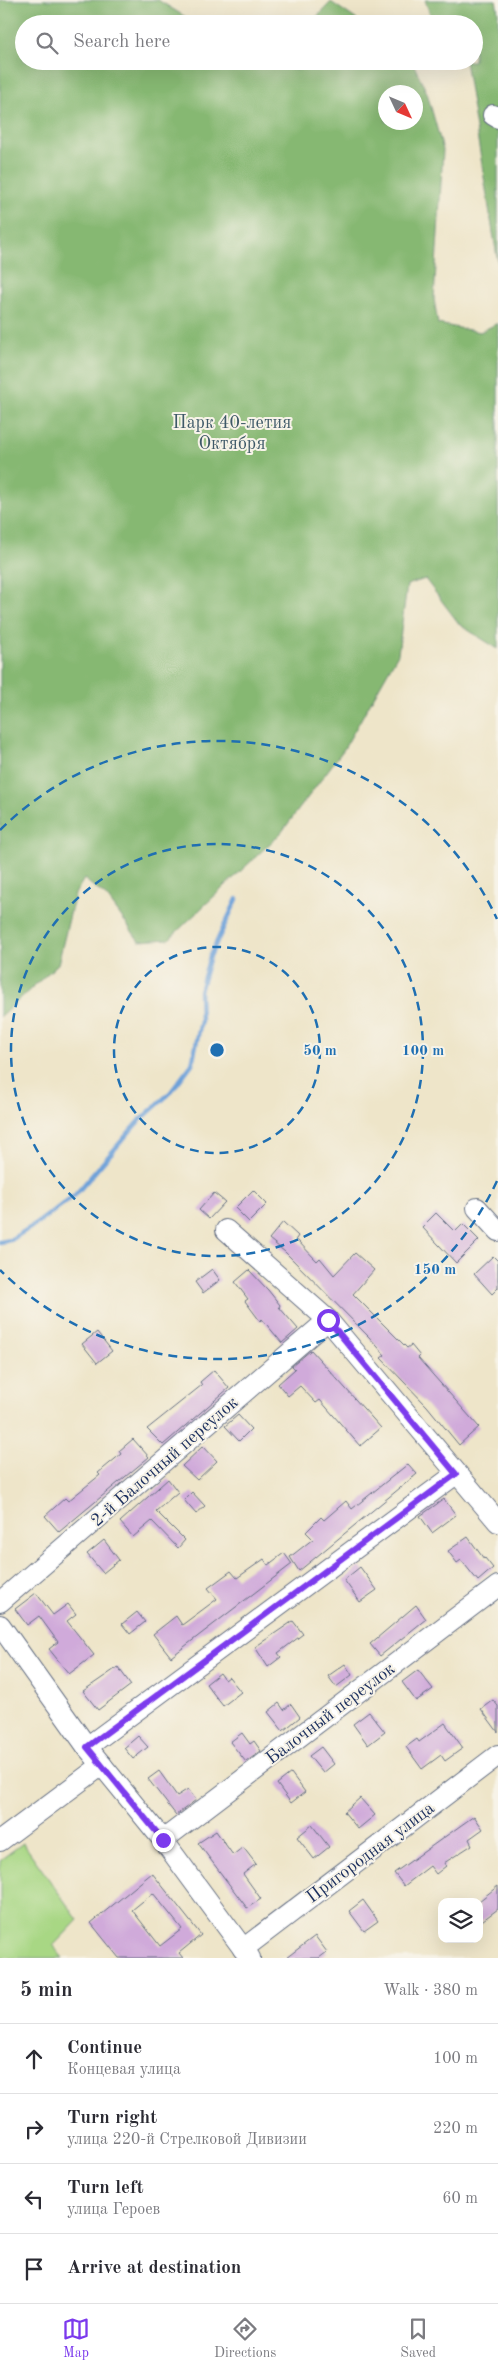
<!DOCTYPE html>
<html lang="en">
<head>
<meta charset="utf-8">
<style>
  body { margin:0; font-family:"Old Standard TT",serif; background:#f2f2f3; color:#2b2b33 }
  .controls { position:absolute; right:15px; bottom:15px; display:grid; overflow:hidden; border-radius:10px; box-shadow:0 5px 20px #0002 }
  .controls button { width:45px; height:45px; display:grid; place-items:center; padding:0; border:0; border-bottom:1px solid #e1e1e2; background:#fff; color:#2b2b33; font:25px sans-serif }
  .compass { position:absolute; left:378px; top:85px; width:45px; height:45px; border-radius:50%; background:#fff; box-shadow:0 5px 20px #0002; rotate:134deg }
  .stop { position:absolute; width:15px; height:15px; margin:-11px; border:4px solid #7c3aed; border-radius:50%; background:#fff }
  .stop.end { background:#7c3aed; border-color:#fff; box-shadow:0 1px 5px #0008 }
  .list { margin:0; padding:0; list-style:none }
  h2 { display:flex; justify-content:space-between; align-items:center; height:65px; margin:0; padding:0 20px; font-size:21px }
  h2 small { font-size:16px; font-weight:400; color:#7c7c81 }
  .list li { display:grid; grid-template-columns:32px 1fr auto; gap:15px; align-items:center; box-sizing:border-box; height:70px; padding:0 20px; border-top:1px solid #e1e1e2 }
  .list b { display:block; font-size:19px; white-space:nowrap }
  .list p { margin:0; font-size:16px; white-space:nowrap; color:#7c7c81 }
  .list em { font-size:16px; font-style:normal; color:#7c7c81 }
  .icon { flex:none; width:28px; height:28px; fill:none; stroke:currentColor; stroke-width:2; stroke-linecap:round; stroke-linejoin:round }
  .map { position:relative; flex:none; width:498px; height:1958px; overflow:hidden }
  .search { position:absolute; background:#fff; box-shadow:0 5px 20px #0002; left:15px; right:15px; top:15px; height:55px; display:flex; align-items:center; gap:12px; box-sizing:border-box; padding:0 18px; border-radius:28px; color:#7c7c81; font-size:19px }
  .sheet { height:345px; background:#fff }
  nav { display:flex; justify-content:space-around; align-items:center; box-sizing:border-box; height:70px; border-top:1px solid #e1e1e2; background:#fff; font-size:14px; color:#7c7c81 }
  nav a { display:grid; justify-items:center; gap:2px }
  nav .on { color:#7c3aed }
  .map>svg:first-child { display:block }
  .green { fill:#a8d784; stroke:#628371 }
  .forest { fill:#86b872; stroke:#507468; fill-rule:evenodd }
  .lines { fill:none; stroke-linecap:round; stroke-linejoin:round }
  .stream { stroke:#6da1d9; stroke-width:4.5 }
  .building { fill:#d0aada; fill-rule:evenodd }
  .minor-casing { stroke:#656f83; stroke-width:22 }
  .minor { stroke:#fff; stroke-width:20 }
  .route { stroke:#7c3aed; stroke-width:6 }
  .ring { fill:none; stroke:#1f6fb2; stroke-width:2.5; stroke-dasharray:9 6 }
  .labels { text-anchor:middle; stroke-width:4; stroke-linejoin:round; paint-order:stroke }
  .park-label { font-size:18px; fill:#3e5968; stroke:#f7f3e8 }
  .street-label { font-size:18px; fill:#1b2f5e; stroke:#f7f3e8 }
  .centre { fill:#1f6fb2; stroke:#f7f3e8; stroke-width:2.5 }
  .ring-label { font-size:15px; text-anchor:middle; font-weight:bold; fill:#1f6fb2; stroke:#f7f3e8; stroke-width:4; stroke-linejoin:round; paint-order:stroke }
</style>
</head>
<body>
<div class="map">
<svg width="498" height="1958" viewBox="0 0 498 1958">
  <rect width="100%" height="100%" fill="#f7f3e8"/>
  <filter id="ink" filterUnits="userSpaceOnUse"><feTurbulence type="fractalNoise" baseFrequency=".02" numOctaves="2"/><feDisplacementMap in="SourceGraphic" scale="10" xChannelSelector="R" yChannelSelector="G"/><feConvolveMatrix kernelMatrix="1 2 1 2 8 2 1 2 1" color-interpolation-filters="sRGB"/></filter>
  <filter id="wash" filterUnits="userSpaceOnUse"><feTurbulence type="fractalNoise" baseFrequency=".0096" numOctaves="4" result="noise"/><feDisplacementMap in="SourceGraphic" scale="20" xChannelSelector="R" yChannelSelector="G"/><feGaussianBlur stdDeviation="1.12" result="paint"/><feColorMatrix in="noise" values="0 0 0 0 0 0 0 0 0 0 0 0 0 0 0 0 0 1.4 0 .05"/><feComposite in="paint" operator="in"/></filter>
  <g filter="url(#wash)">
    <rect width="100%" height="100%" fill="#eee5c9"/>
    <path class="green" d="M23,1843L78,1920L53,1946L63,1958H0V1860Z"/>
    <g class="forest">
      <path d="M0,0H158L197,24H24V61H258L263,64L298,70L299,61H412L427,93L443,150L434,299L438,324L480,332L498,323V649L460,625L425,579L407,585L398,654L344,749L281,833L169,939L139,941L107,897L84,879L75,894L58,964L0,1017ZM416,92V122H386V92Z"/>
      <path d="M425,0H496L498,12V263L465,61H474V24H438L432,20Z"/>
      <path d="M331,2L363,24H310Z"/>
    </g>
    <g class="lines">
      <path class="stream" d="M0,1242L10,1240L33,1226L75,1195L137,1123L170,1093L192,1064L201,1021L200,991L210,956L237,899"/>
    </g>
    <g id="blocks">
      <g class="building">
        <path d="M253,1190L267,1204L249,1222L235,1208Z"/>
        <path d="M214,1193L225,1202L209,1219L199,1210Z"/>
        <path d="M436,1213L455,1232L463,1224L479,1240L456,1263L422,1227Z"/>
        <path d="M283,1222L298,1236L296,1239L317,1261L320,1258L334,1275L355,1253L374,1270L353,1294L407,1348L411,1345L420,1356L418,1358L479,1427L459,1445L427,1406L381,1358L385,1355L369,1337L285,1252L269,1239Z"/>
        <path d="M493,1256L498,1261V1288L492,1294L474,1274Z"/>
        <path d="M212,1269L220,1280L203,1293L195,1282Z"/>
        <path d="M249,1270L268,1290L280,1305L279,1307L298,1329L282,1343L262,1319L260,1321L245,1301L248,1299L235,1282Z"/>
        <path d="M97,1332L112,1351L97,1363L82,1344Z"/>
        <path d="M311,1350L381,1428L360,1446L320,1400L316,1403L300,1386L288,1396L278,1384L295,1369L292,1366Z"/>
        <path d="M214,1370L229,1388L163,1445L147,1429L202,1385L200,1382Z"/>
        <path d="M238,1415L251,1429L239,1441L225,1426Z"/>
        <path d="M133,1439L149,1457L59,1532L45,1516L65,1498L68,1501L100,1475L98,1473L121,1454L119,1451Z"/>
        <path d="M203,1446L217,1461L197,1480L182,1466Z"/>
        <path d="M408,1464L417,1474L299,1571L290,1557L313,1539L306,1532L321,1517L324,1520L346,1501L352,1509Z"/>
        <path d="M168,1479L178,1492L156,1511L185,1540L178,1548L152,1521L133,1537L120,1522Z"/>
        <path d="M192,1492L205,1506L196,1514L184,1500Z"/>
        <path d="M444,1499L456,1515L432,1533L420,1516Z"/>
        <path d="M468,1537L484,1559L485,1558L493,1568L478,1581L461,1560L457,1563L448,1551Z"/>
        <path d="M104,1540L119,1560L103,1573L87,1554Z"/>
        <path d="M284,1553L292,1564L171,1657L153,1634L176,1616L182,1625L217,1599L208,1588L231,1571L237,1578L264,1559L268,1565Z"/>
        <path d="M360,1567L377,1590L360,1602L344,1580Z"/>
        <path d="M36,1593L53,1615L68,1604L76,1614L67,1621L94,1655L69,1674L49,1649L58,1642L39,1616L27,1625L15,1609Z"/>
        <path d="M416,1605L426,1619L380,1656L370,1644Z"/>
        <path d="M137,1612L145,1622L130,1634L122,1624Z"/>
        <path d="M293,1621L303,1634L278,1653L281,1657L268,1667L255,1647Z"/>
        <path d="M345,1664L352,1675L336,1687L328,1676Z"/>
        <path d="M118,1667L131,1685L98,1710L83,1691Z"/>
        <path d="M418,1670L433,1689L416,1701L402,1682Z"/>
        <path d="M220,1673L225,1680L229,1677L241,1692L223,1706L206,1684Z"/>
        <path d="M493,1700L498,1706V1732L481,1709Z"/>
        <path d="M279,1703L284,1710L291,1704L300,1717L283,1731L268,1712Z"/>
        <path d="M369,1712L385,1732L368,1745L353,1724Z"/>
        <path d="M445,1723L463,1748L445,1761L441,1755L422,1769L406,1747L417,1739L419,1742Z"/>
        <path d="M242,1733L250,1744L254,1741L261,1751L246,1762L230,1742Z"/>
        <path d="M138,1736L148,1747L133,1759L124,1748Z"/>
        <path d="M321,1747L334,1764L323,1773L309,1756Z"/>
        <path d="M159,1771L177,1796L188,1789L196,1800L176,1815L148,1779Z"/>
        <path d="M291,1773L305,1792L291,1803L277,1784Z"/>
        <path d="M360,1798L375,1815L358,1829L344,1812Z"/>
        <path d="M474,1816L483,1829L469,1839L472,1845L444,1863L446,1866L436,1874L430,1866L404,1886L394,1873Z"/>
        <path d="M312,1825L329,1847L314,1859L297,1837Z"/>
        <path d="M216,1831L233,1855L243,1847L256,1864L243,1874L261,1899L247,1908L198,1843Z"/>
        <path d="M152,1873L201,1935L179,1953L183,1958H119L91,1923ZM153,1893L182,1929L160,1946L132,1910Z"/>
        <path d="M498,1886V1909L479,1923V1901Z"/>
        <path d="M363,1900L378,1921L364,1931L349,1911Z"/>
        <path d="M315,1936L327,1952L319,1958H286Z"/>
      </g>
    </g>
  </g>
  <g filter="url(#ink)">
    <use href="#blocks" fill-opacity="0" stroke="#656f83" stroke-width="1"/>
    <g class="lines">
      <defs>
        <g id="minor">
          <path d="M493,115L498,118"/>
          <path d="M477,1208L498,1231"/>
          <path d="M226,1230L328,1320L498,1522"/>
          <path d="M0,1602L328,1320"/>
          <path d="M0,1625L87,1747L163,1840L250,1958"/>
          <path d="M87,1747L456,1474"/>
          <path d="M163,1840L498,1586"/>
          <path d="M0,1841L102,1765"/>
          <path d="M243,1949L498,1755"/>
        </g>
      </defs>
      <use href="#minor" class="minor-casing"/>
      <use href="#minor" class="minor"/>
    </g>
  </g>
  <g class="lines" filter="url(#ink)">
    <path class="route" d="M163,1840L87,1747L456,1474L328,1320"/>
  </g>
  <g class="ring">
    <circle cx="217" cy="1050" r="103"/>
    <circle cx="217" cy="1050" r="206"/>
    <path d="M497 1181A309 309 0 0 1 0 1270M0 830A309 309 0 0 1 497 919"/>
  </g>
  <g class="labels">
    <g class="park-label">
      <text x="232" y="428">Парк 40-летия<tspan x="232" dy="21">Октября</tspan></text>
    </g>
    <g class="street-label">
      <text transform="translate(164 1461) rotate(-41)" y="6">2-й Балочный переулок</text>
      <text transform="translate(330 1713) rotate(-37)" y="6">Балочный переулок</text>
      <text transform="translate(370 1852) rotate(-37)" y="6">Пригородная улица</text>
    </g>
  </g>
  <circle cx="217" cy="1050" r="8" class="centre"/>
  <g class="ring-label">
    <text x="320" y="1055">50 m</text>
    <text x="423" y="1055">100 m</text>
    <text x="435" y="1274">150 m</text>
  </g>
</svg>
<div class="controls">
<button><svg class="icon" aria-label="layers" viewBox="0 0 24 24"><path d="M12 4l9 5-9 5-9-5zM3 14l9 5 9-5"/></svg></button>
</div>
<svg class="compass" viewBox="-18 -18 36 36"><path d="M0-13l5 13h-10z" fill="#e53935"/><path d="M0 13l5-13h-10z" fill="#7c7c81"/></svg>
<div class="stop" style="left:328px;top:1320px"></div>
<div class="stop end" style="left:163px;top:1840px"></div>
<div class="search"><svg class="icon" aria-label="search" viewBox="0 0 24 24"><circle cx="10" cy="10" r="6"/><path d="M15 15l6 6"/></svg>Search here</div>
</div>
<section class="sheet">
<h2>5 min<small>Walk · 380 m</small></h2>
<ul class="list">
<li><svg class="icon" aria-label="ahead" viewBox="0 0 24 24"><path d="M12 20V5M6 11l6-6 6 6"/></svg><div><b>Continue</b><p>Концевая улица</p></div><em>100 m</em></li>
<li><svg class="icon" aria-label="right" viewBox="0 0 24 24"><path d="M7 20v-9h11M14 6l5 5-5 5"/></svg><div><b>Turn right</b><p>улица 220-й Стрелковой Дивизии</p></div><em>220 m</em></li>
<li><svg class="icon" aria-label="left" viewBox="0 0 24 24"><path d="M17 20v-9H6M10 6l-5 5 5 5"/></svg><div><b>Turn left</b><p>улица Героев</p></div><em>60 m</em></li>
<li><svg class="icon" aria-label="arrive" viewBox="0 0 24 24"><path d="M6 21V4h12l-3 4 3 4H6"/></svg><div><b>Arrive at destination</b></div></li>
</ul>
</section>
<nav>
<a class="on"><svg class="icon" aria-label="map" viewBox="0 0 24 24"><path d="M3 6l6-2 6 2 6-2v14l-6 2-6-2-6 2zM9 4v14M15 6v14"/></svg>Map</a>
<a><svg class="icon" aria-label="directions" viewBox="0 0 24 24"><path d="M12 3l9 9-9 9-9-9zM9 14v-3h6M13 9l2 2-2 2"/></svg>Directions</a>
<a><svg class="icon" aria-label="saved" viewBox="0 0 24 24"><path d="M7 4h10v16l-5-4-5 4z"/></svg>Saved</a>
</nav>
</body>
</html>
